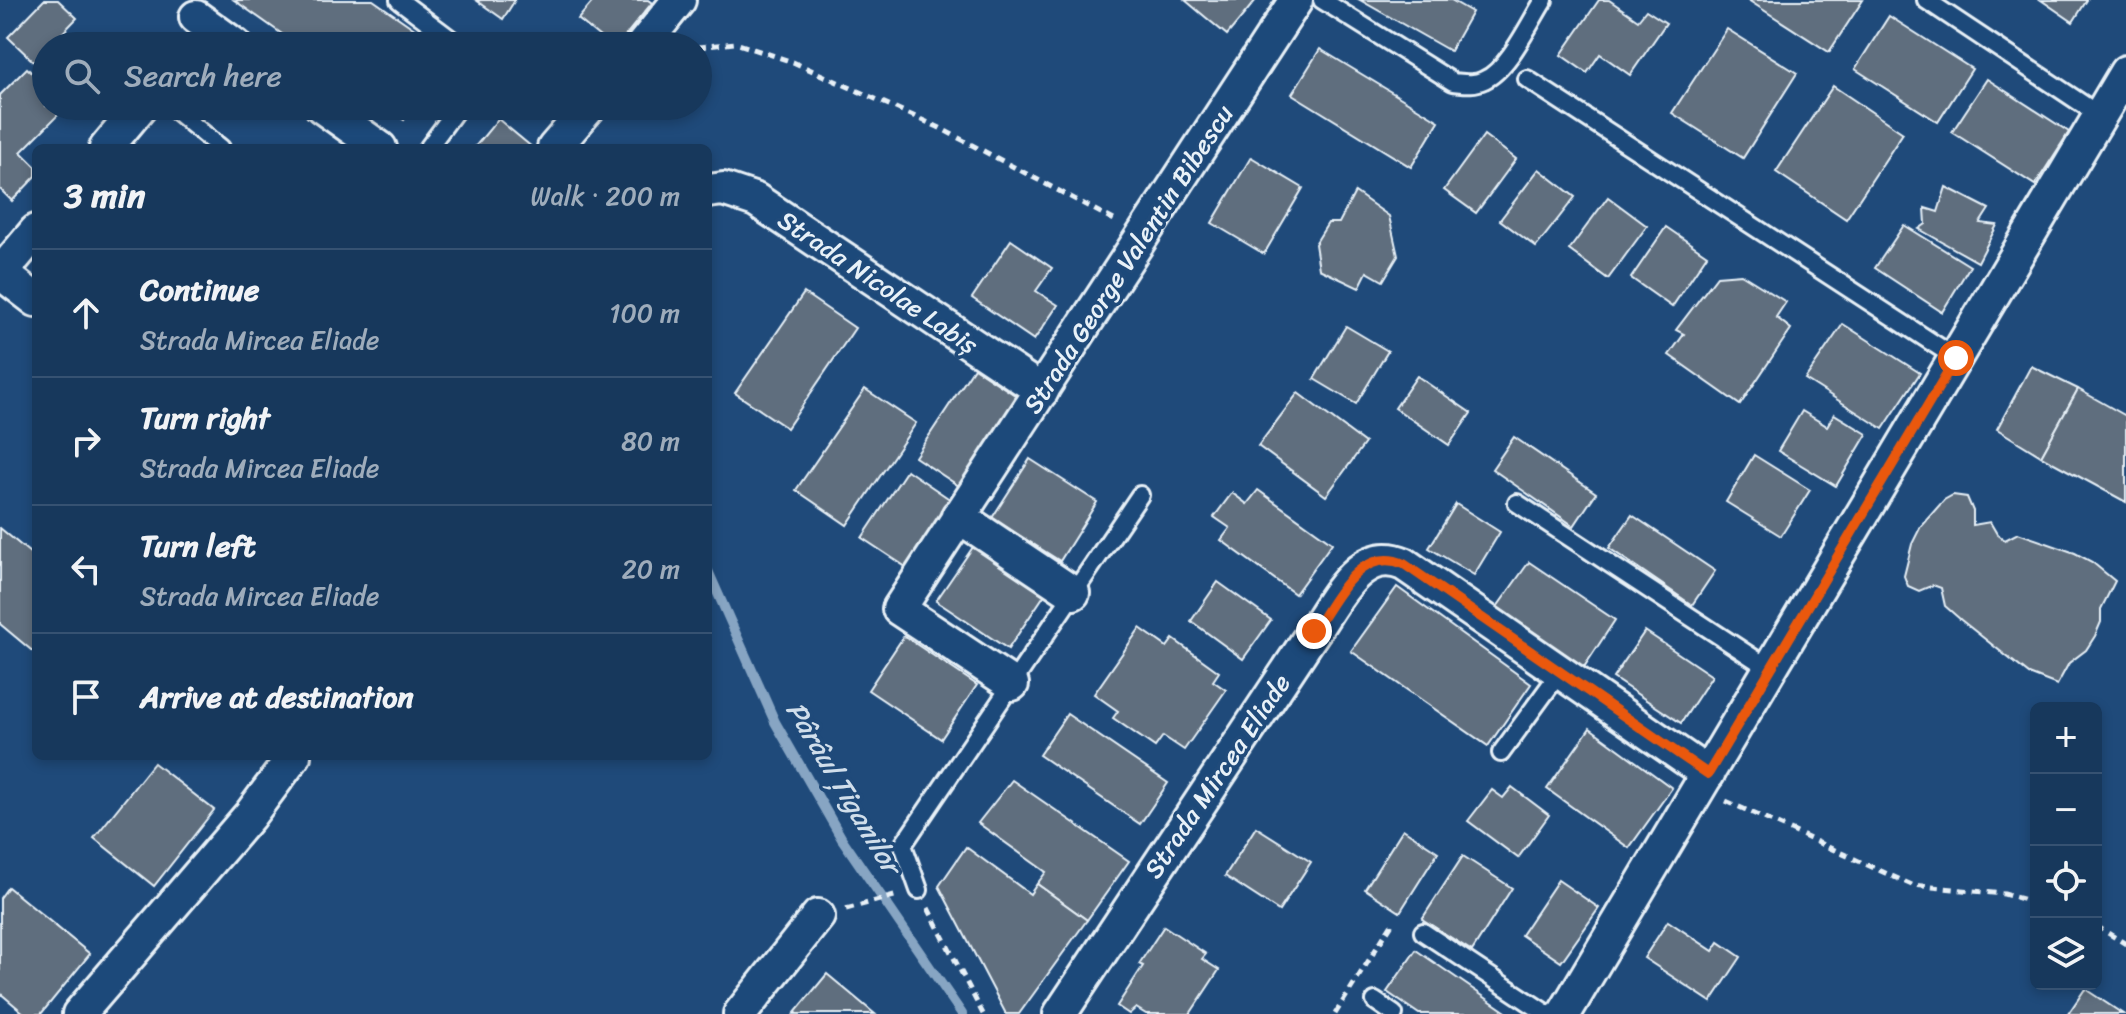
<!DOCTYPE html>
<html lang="en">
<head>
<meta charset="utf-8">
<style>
  body { margin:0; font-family:Sriracha,sans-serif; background:#244365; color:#f1f3f6 }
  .controls { position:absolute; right:24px; bottom:24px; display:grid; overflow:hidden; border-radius:12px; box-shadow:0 4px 12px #0003 }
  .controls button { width:72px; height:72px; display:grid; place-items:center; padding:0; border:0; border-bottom:2px solid #365272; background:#17385c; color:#f1f3f6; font:40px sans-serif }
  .stop { position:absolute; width:24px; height:24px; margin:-18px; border:6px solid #ea580c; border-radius:50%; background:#fff }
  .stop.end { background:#ea580c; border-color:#fff; box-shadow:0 2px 8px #0008 }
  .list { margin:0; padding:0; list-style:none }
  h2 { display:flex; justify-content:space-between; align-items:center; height:104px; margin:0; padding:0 32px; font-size:34px }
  h2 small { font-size:26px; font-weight:400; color:#9eacbb }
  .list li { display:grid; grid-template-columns:52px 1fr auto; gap:24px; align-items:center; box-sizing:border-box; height:128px; padding:0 32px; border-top:2px solid #365272 }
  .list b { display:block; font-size:30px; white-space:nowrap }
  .list p { margin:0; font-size:26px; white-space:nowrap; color:#9eacbb }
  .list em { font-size:26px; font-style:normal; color:#9eacbb }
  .icon { flex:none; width:44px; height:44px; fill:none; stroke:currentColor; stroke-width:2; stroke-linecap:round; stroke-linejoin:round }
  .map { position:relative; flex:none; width:2126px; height:1014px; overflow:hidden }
  .search { position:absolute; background:#17385c; box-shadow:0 4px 12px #0003; left:32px; top:32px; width:680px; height:88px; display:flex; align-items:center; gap:20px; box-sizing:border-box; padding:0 28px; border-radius:44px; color:#9eacbb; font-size:30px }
  .panel { position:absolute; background:#17385c; box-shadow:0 4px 12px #0003; left:32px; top:144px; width:680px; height:616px; border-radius:12px }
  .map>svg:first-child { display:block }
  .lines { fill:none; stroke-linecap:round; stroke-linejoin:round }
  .stream { stroke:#87a5c3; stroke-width:10 }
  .building { fill:#5e6e7e; stroke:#e8f1f8; stroke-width:2 }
  .lane-casing { stroke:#e8f1f8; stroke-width:22 }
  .street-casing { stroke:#e8f1f8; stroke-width:38 }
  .path { stroke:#e8f1f8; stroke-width:5; stroke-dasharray:8 6; stroke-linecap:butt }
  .lane { stroke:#1f4a7a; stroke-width:16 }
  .street { stroke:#1f4a7a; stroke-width:32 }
  .route { stroke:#ea580c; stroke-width:10 }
  .labels { text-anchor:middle; stroke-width:7; stroke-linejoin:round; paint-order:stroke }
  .street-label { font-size:26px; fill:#e8f1f8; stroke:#1f4a7a }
  .water-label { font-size:28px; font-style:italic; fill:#d0deeb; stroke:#1f4a7a }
</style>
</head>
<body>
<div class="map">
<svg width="2126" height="1014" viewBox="0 0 2126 1014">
  <rect width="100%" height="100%" fill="#1f4a7a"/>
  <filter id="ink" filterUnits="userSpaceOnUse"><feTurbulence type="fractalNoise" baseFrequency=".0125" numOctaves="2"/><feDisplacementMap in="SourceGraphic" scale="16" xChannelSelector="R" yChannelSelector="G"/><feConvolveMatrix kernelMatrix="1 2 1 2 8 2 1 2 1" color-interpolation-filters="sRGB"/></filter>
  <g filter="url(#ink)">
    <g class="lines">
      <path class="stream" d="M708,571L775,722L842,839L962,1014"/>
    </g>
    <g class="building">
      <path d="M44,0H58L77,18L50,46H46V51L35,63L8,37Z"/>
      <path d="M234,0H373L439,46H299Z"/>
      <path d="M476,0H515L503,19Z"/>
      <path d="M594,0H648L652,3L617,46H611L578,19Z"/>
      <path d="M1185,0H1256L1227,35Z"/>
      <path d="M1360,0H1451L1472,12L1450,51Z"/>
      <path d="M1599,0H1609L1638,20L1646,10L1666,23L1630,75L1600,54L1587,73L1561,55Z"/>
      <path d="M1748,0H1863L1829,52Z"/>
      <path d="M2041,0H2087L2073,22Z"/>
      <path d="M1889,16L1972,69L1938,122L1855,69Z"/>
      <path d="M1727,29L1797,73L1743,158L1672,113Z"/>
      <path d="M1320,49L1439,121L1411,167L1292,94Z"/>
      <path d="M27,68L46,87V106L66,107L21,152L36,167V176L12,201L0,189V95Z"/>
      <path d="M1987,79L2069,132L2035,185L1952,132Z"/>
      <path d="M1833,86L1903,133L1846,219L1776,172Z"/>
      <path d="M384,106H414L404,120Z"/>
      <path d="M536,106H571L557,123Z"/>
      <path d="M498,119L533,148H474Z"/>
      <path d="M1484,135L1516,159L1476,213L1444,190Z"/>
      <path d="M1251,157L1303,188L1264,254L1212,223Z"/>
      <path d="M1539,169L1575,197L1536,247L1500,220Z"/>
      <path d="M1946,187L1989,209L1980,223L1997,225L1978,262L1919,229L1926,224L1925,208L1938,212Z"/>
      <path d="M1355,192L1389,216L1398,256L1383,281L1367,272L1359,288L1319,269L1315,244L1328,223H1339Z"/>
      <path d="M1608,197L1647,226L1608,279L1569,250Z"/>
      <path d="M1904,225L1970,266L1942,312L1875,268Z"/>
      <path d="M1666,227L1707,255L1672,307L1631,278Z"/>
      <path d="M1011,240L1052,268L1036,291L1058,305L1034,340L972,298Z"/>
      <path d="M1741,274L1786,302L1776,317L1791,329L1740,405L1669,355L1684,334L1676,330L1717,276Z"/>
      <path d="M804,293L855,328L787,428L735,393Z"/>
      <path d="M1843,324L1920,373L1883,429L1805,379Z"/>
      <path d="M1346,326L1388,351L1356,404L1314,379Z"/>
      <path d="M2031,366L2078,389L2041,456L1997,429Z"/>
      <path d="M974,368L1021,399L962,488L915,457Z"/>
      <path d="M1417,376L1471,413L1449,445L1395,408Z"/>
      <path d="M865,389L916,423L847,525L796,490Z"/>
      <path d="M2078,389L2126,416V502L2041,456Z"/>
      <path d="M1298,393L1365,443L1326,496L1258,446Z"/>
      <path d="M1802,411L1827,426L1834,414L1867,434L1836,486L1778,451Z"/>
      <path d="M1514,437L1596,493L1574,526L1492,469Z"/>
      <path d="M1754,455L1810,490L1781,536L1726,502Z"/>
      <path d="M1030,459L1097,502L1060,561L992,518Z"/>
      <path d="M907,470L951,500L906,567L862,538Z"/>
      <path d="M1258,490L1332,543L1295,594L1221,540L1230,528L1214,517L1232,493L1247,504Z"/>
      <path d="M1953,495L1967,497L1973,511V525L1990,522L1997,534L2005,540L2018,533L2075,553L2092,562L2115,581L2101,609V622L2095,636L2086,650L2069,663L2057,685L2029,674L1961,620L1945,606L1941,588L1933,585L1919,591L1908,586L1904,576L1912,544L1921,526L1944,500Z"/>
      <path d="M1456,504L1500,532L1474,575L1429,548Z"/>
      <path d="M1632,515L1715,571L1692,605L1609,548Z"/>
      <path d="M0,528L36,558V654L0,624Z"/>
      <path d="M973,547L1045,594L1008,649L936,601Z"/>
      <path d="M1529,562L1615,620L1584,667L1497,607Z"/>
      <path d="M1218,582L1271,620L1243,659L1191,621Z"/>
      <path d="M1397,587L1531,684L1488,746L1351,651Z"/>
      <path d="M1140,628L1167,647L1173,639L1219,672L1213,681L1226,690L1184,750L1163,736L1155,747L1113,718L1118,711L1094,694Z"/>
      <path d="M1645,631L1712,676L1681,723L1613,678Z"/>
      <path d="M904,636L977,685L941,739L868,690Z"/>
      <path d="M1067,714L1168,783L1140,824L1039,755Z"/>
      <path d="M1590,728L1672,788L1629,848L1547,789Z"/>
      <path d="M154,763L214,810L154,886L94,838Z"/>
      <path d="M1012,780L1129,861L1087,920L1037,884L1046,872L978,823Z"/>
      <path d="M1512,787L1549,815L1518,858L1468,821L1492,790L1503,798Z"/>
      <path d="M1256,827L1311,862L1279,911L1225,876Z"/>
      <path d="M1403,829L1438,852L1400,912L1365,889Z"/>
      <path d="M966,847L1030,894L1037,884L1087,920L1019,1014H1006L939,886Z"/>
      <path d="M1463,856L1512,888L1472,951L1422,919Z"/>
      <path d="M1558,880L1599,908L1561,962L1521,935Z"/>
      <path d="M8,887L90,954L41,1014H25L0,993V898Z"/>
      <path d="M1668,921L1713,951L1719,942L1741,957L1711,1002L1644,958Z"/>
      <path d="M1164,926L1206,954L1202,959L1219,970L1190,1014H1146L1136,1008L1129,1014L1117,1006L1143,966L1139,964Z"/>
      <path d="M1416,950L1509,1014H1419L1387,992Z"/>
      <path d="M827,974L875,1014H794Z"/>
      <path d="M2085,989L2123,1014H2068Z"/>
    </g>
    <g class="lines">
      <defs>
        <g id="lane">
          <path d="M399,0L460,46"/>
          <path d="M1322,0L1453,82C1464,83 1474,85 1484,80C1508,70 1530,22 1544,0"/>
          <path d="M1926,0L2099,115"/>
          <path d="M1527,79L1956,358"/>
          <path d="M170,106L221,148"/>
          <path d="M428,148L459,106"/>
          <path d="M1517,503L1770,669"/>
          <path d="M1501,753L1560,672"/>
          <path d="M919,890L903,845L1140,495"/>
          <path d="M1423,932L1547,1014"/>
          <path d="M1375,1001L1394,1014"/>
        </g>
        <g id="street">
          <path d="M196,17L236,46"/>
          <path d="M642,46L679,0"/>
          <path d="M321,106L380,148"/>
          <path d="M106,148L141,106"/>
          <path d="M554,148L590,106"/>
          <path d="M708,191L723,189L756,200L1042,391"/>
          <path d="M1,273L36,300"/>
          <path d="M0,274L36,231"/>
          <path d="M958,516L1073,593"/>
          <path d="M1012,684L899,609L1296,0"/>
          <path d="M79,1014L250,815L294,756"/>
          <path d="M740,1014L818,916"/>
          <path d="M1060,1014L1314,631C1335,601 1360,545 1404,564L1708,774"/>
          <path d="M1564,1014L2126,72"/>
        </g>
      </defs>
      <use href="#lane" class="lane-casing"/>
      <use href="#street" class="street-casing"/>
      <g class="path">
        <path d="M698,47L735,43L793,62L938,127L1114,220"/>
        <path d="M1726,801L1912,885L2004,894L2036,903"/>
        <path d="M928,908L983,1014"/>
        <path d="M846,909L898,895"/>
        <path d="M2096,926L2126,944"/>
        <path d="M1335,1014L1393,922"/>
      </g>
      <use href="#lane" class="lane"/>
      <use href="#street" class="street"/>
    </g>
  </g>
  <g class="lines" filter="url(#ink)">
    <path class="route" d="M1314,631C1335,600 1360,545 1404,564L1708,774L1956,358"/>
  </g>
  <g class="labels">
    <g class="street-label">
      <text transform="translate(1128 259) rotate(-57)" y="9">Strada George Valentin Bibescu</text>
      <text transform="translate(878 282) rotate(34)" y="9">Strada Nicolae Labiș</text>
      <text transform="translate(1217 776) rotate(-56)" y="9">Strada Mircea Eliade</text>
    </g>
    <g class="water-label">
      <text transform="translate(844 787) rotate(59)" y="10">Pârâul Țiganilor</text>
    </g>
  </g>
</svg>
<div class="controls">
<button>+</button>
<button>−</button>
<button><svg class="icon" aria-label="locate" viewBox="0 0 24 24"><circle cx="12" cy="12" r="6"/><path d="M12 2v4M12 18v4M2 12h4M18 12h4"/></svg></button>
<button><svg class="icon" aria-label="layers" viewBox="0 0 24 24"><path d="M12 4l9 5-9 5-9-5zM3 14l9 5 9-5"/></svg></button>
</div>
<div class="stop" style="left:1956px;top:358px"></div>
<div class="stop end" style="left:1314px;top:631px"></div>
<div class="search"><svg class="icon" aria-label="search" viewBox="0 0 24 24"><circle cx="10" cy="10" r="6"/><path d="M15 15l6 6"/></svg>Search here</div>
<section class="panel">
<h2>3 min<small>Walk · 200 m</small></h2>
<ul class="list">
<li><svg class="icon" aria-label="ahead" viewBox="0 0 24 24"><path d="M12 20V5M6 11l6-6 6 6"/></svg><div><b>Continue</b><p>Strada Mircea Eliade</p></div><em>100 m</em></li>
<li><svg class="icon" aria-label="right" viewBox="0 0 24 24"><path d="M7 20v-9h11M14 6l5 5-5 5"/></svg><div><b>Turn right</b><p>Strada Mircea Eliade</p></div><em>80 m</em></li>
<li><svg class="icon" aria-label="left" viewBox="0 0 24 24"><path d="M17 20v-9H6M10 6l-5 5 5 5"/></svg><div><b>Turn left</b><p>Strada Mircea Eliade</p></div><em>20 m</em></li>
<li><svg class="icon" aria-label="arrive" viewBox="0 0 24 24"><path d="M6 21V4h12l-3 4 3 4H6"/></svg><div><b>Arrive at destination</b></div></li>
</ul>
</section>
</div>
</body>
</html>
